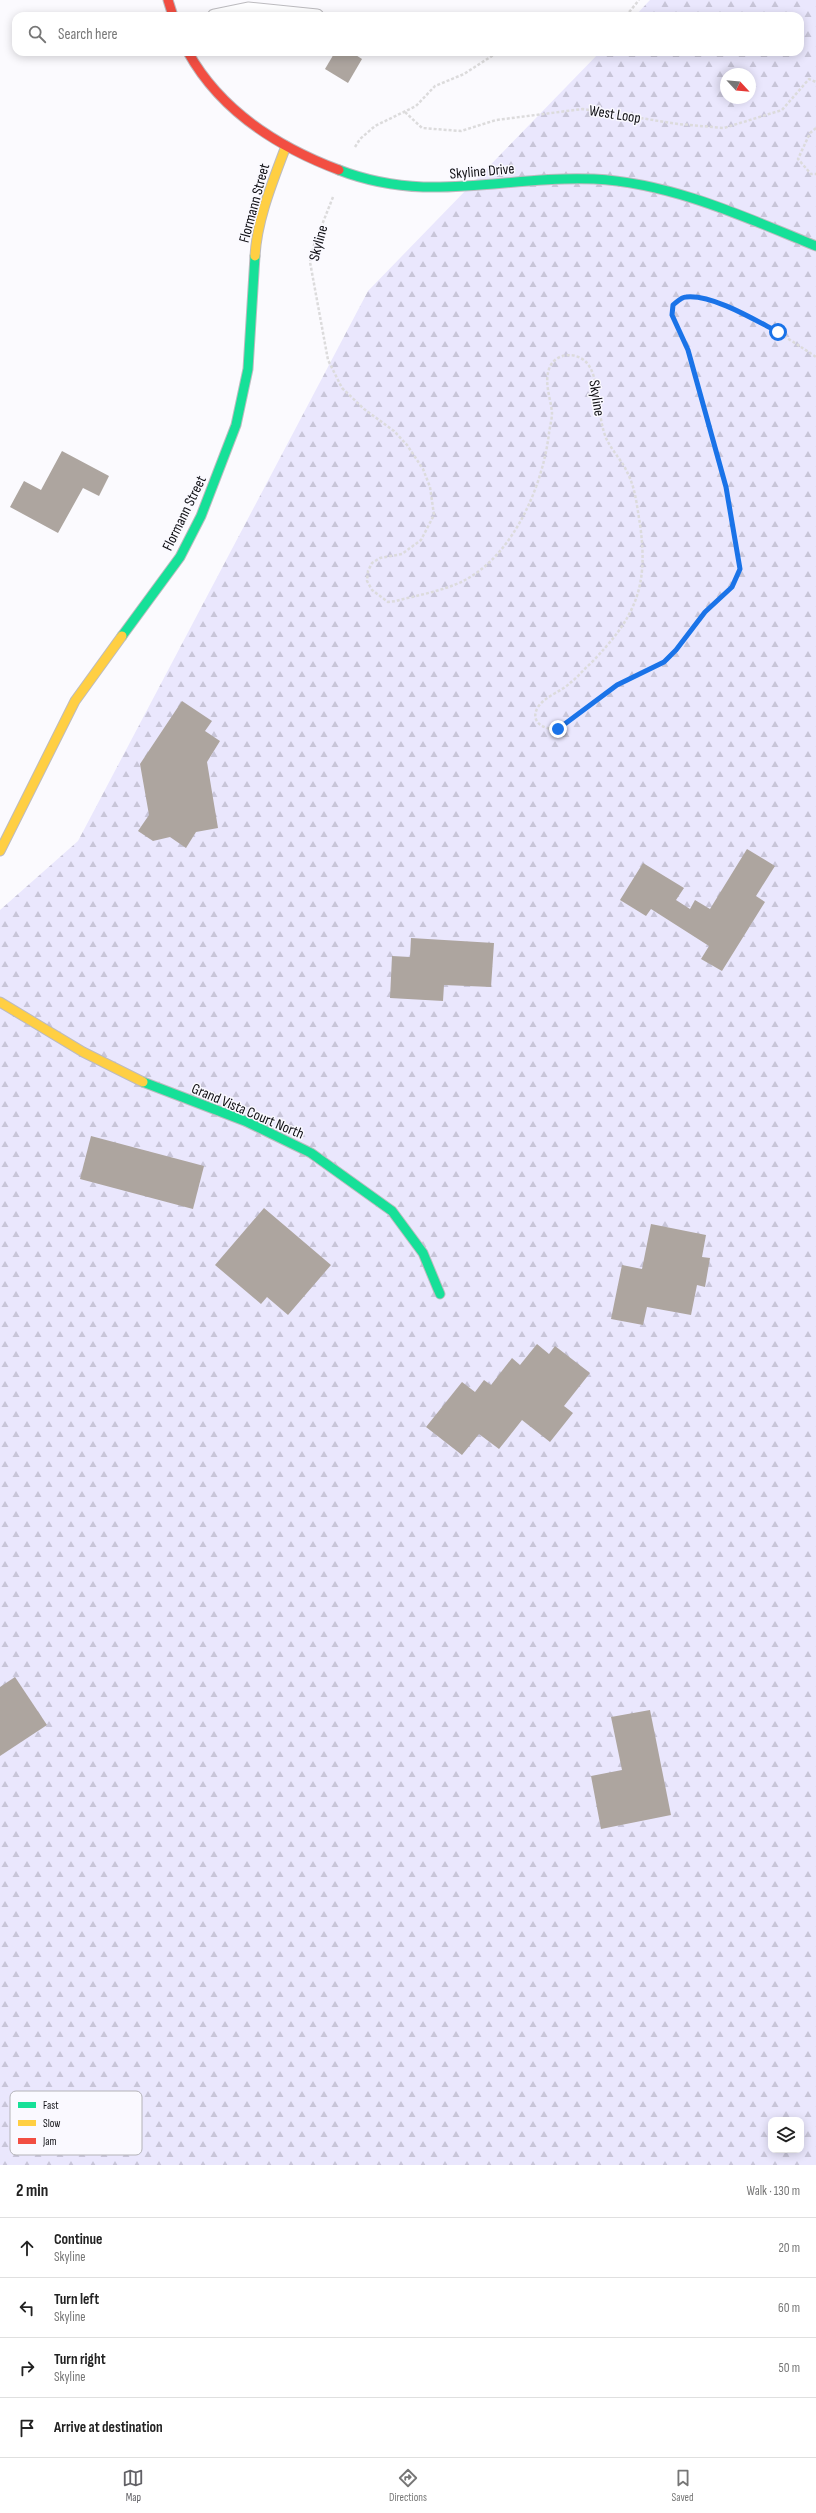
<!DOCTYPE html>
<html lang="en">
<head>
<meta charset="utf-8">
<style>
  body { margin:0; font-family:"Sofia Sans Condensed",sans-serif; background:#f2f2f2; color:#222 }
  .controls { position:absolute; right:12px; bottom:12px; display:grid; overflow:hidden; border-radius:8px; box-shadow:0 2px 10px #0003 }
  .controls button { width:36px; height:36px; display:grid; place-items:center; padding:0; border:0; border-bottom:1px solid #e0e0e0; background:#fff; color:#222; font:20px sans-serif }
  .compass { position:absolute; left:720px; top:68px; width:36px; height:36px; border-radius:50%; background:#fff; box-shadow:0 2px 10px #0003; rotate:116deg }
  .stop { position:absolute; width:12px; height:12px; margin:-9px; border:3px solid #1a73e8; border-radius:50%; background:#fff }
  .stop.end { background:#1a73e8; border-color:#fff; box-shadow:0 1px 4px #0008 }
  .list { margin:0; padding:0; list-style:none }
  h2 { display:flex; justify-content:space-between; align-items:center; height:52px; margin:0; padding:0 16px; font-size:17px }
  h2 small { font-size:13px; font-weight:400; color:#767676 }
  .list li { display:grid; grid-template-columns:26px 1fr auto; gap:12px; align-items:center; box-sizing:border-box; height:60px; padding:0 16px; border-top:1px solid #e0e0e0 }
  .list b { display:block; font-size:15px; white-space:nowrap }
  .list p { margin:0; font-size:13px; white-space:nowrap; color:#767676 }
  .list em { font-size:13px; font-style:normal; color:#767676 }
  .icon { flex:none; width:22px; height:22px; fill:none; stroke:currentColor; stroke-width:2; stroke-linecap:round; stroke-linejoin:round }
  .map { position:relative; flex:none; width:816px; height:2165px; overflow:hidden }
  .search { position:absolute; background:#fff; box-shadow:0 2px 10px #0003; left:12px; right:12px; top:12px; height:44px; display:flex; align-items:center; gap:10px; box-sizing:border-box; padding:0 14px; border-radius:12px; color:#767676; font-size:15px }
  .sheet { height:292px; background:#fff }
  nav { display:flex; justify-content:space-around; align-items:center; box-sizing:border-box; height:56px; border-top:1px solid #e0e0e0; background:#fff; font-size:11px; color:#767676 }
  nav a { display:grid; justify-items:center; gap:2px }
  nav .on { color:#626166 }
  .map>svg:first-child { display:block }
  .forest { fill:url(#forest-firs); fill-rule:evenodd }
  .building { fill:#ada59f }
  .lines { fill:none; stroke-linecap:round; stroke-linejoin:round }
  .lane-casing { stroke:#bcbbbf; stroke-width:15 }
  .fast-casing { stroke:#bcbbbf; stroke-width:11 }
  .slow-casing { stroke:#bcbbbf; stroke-width:11 }
  .jam-casing { stroke:#bcbbbf; stroke-width:11 }
  .path { stroke:#dcdbdc; stroke-width:2.5; stroke-dasharray:3 2; stroke-linecap:butt }
  .lane { stroke:#fefeff; stroke-width:13 }
  .fast { stroke:#16e098; stroke-width:9 }
  .slow { stroke:#ffcf43; stroke-width:9 }
  .jam { stroke:#f24e42; stroke-width:9 }
  .route { stroke:#1a73e8; stroke-width:5 }
  .labels { text-anchor:middle; stroke-width:3; stroke-linejoin:round; paint-order:stroke }
  .street-label { font-size:15px; fill:#0f0f14; stroke:#faf9ff }
  .key { fill:#faf9ff; stroke:#b4b3b8; stroke-width:1 }
  .key-label { font-size:11px; fill:#0f0f14 }
</style>
</head>
<body>
<div class="map">
<svg width="816" height="2165" viewBox="0 0 816 2165">
  <defs>
    <pattern id="forest-firs" width="22" height="20" patternUnits="userSpaceOnUse"><rect width="22" height="20" fill="#eae7fd"/><path d="M5 1l3.5 6h-7zM16 11l3.5 6h-7z" fill="#c8c5d8"/></pattern>
  </defs>
  <rect width="100%" height="100%" fill="#fbfafe"/>
  <path class="forest" d="M650,0H816V2165H0V910L78,841L368,291L600,52H800V16H635ZM726,74H750V98H726ZM771,2120H801V2150H771Z"/>
  <g class="building">
    <path d="M335,52H351L362,59L348,83L325,69Z"/>
    <path d="M62,451L109,476L99,496L83,488L58,533L10,507L24,481L41,490Z"/>
    <path d="M182,701L212,721L205,731L220,741L207,762L218,828L196,832L186,848L170,837L153,841L138,831L149,815L140,764Z"/>
    <path d="M747,849L775,866L756,896L765,902L722,971L701,959L709,946L651,909L646,916L620,900L643,863L684,888L676,900L690,909L695,900L710,909Z"/>
    <path d="M411,938L494,943L491,987L444,985L443,1001L390,998L392,956L410,957Z"/>
    <path d="M91,1136L204,1166L193,1209L80,1179Z"/>
    <path d="M264,1208L331,1265L288,1315L267,1297L261,1304L215,1265Z"/>
    <path d="M651,1224L706,1235L702,1257L710,1258L705,1287L697,1285L691,1315L647,1307L643,1325L611,1319L622,1265L642,1269Z"/>
    <path d="M537,1344L549,1354L555,1346L590,1373L564,1406L573,1413L550,1442L522,1420L499,1449L479,1434L462,1455L426,1427L462,1382L475,1392L484,1380L491,1385L512,1358L520,1365Z"/>
    <path d="M15,1677L47,1725L0,1756V1687Z"/>
    <path d="M650,1710L671,1815L601,1829L591,1776L622,1770L611,1717Z"/>
  </g>
  <g class="lines">
    <defs>
      <path id="lane" d="M214,16L248,9L317,16"/>
      <g id="fast">
        <path d="M339,170C429,205 504,175 594,179C672,183 745,217 816,246"/>
        <path d="M122,636L180,557L201,516L236,425L248,369L255,256"/>
        <path d="M143,1082L245,1121L311,1153L392,1211L423,1253L440,1294"/>
      </g>
      <g id="slow">
        <path d="M255,256C257,219 273,181 286,146"/>
        <path d="M0,851L75,701L122,636"/>
        <path d="M0,1002L83,1052L143,1082"/>
      </g>
      <g id="jam">
        <path d="M168,0L173,16"/>
        <path d="M188,52C220,110 278,147 339,170"/>
      </g>
    </defs>
    <use href="#lane" class="lane-casing"/>
    <use href="#fast" class="fast-casing"/>
    <use href="#slow" class="slow-casing"/>
    <use href="#jam" class="jam-casing"/>
    <g class="path">
      <path d="M626,16L639,0"/>
      <path d="M405,112L422,128L461,131L496,120L583,109L678,124L724,128L782,110L809,79L816,82"/>
      <path d="M816,128L810,133L798,159L811,174H816"/>
      <path d="M355,147L360,139L375,126L416,106L435,86L464,74L498,52"/>
      <path d="M333,197L314,245L310,262L328,360L342,388L364,409L394,431L407,445L423,469L430,487L434,515L421,540L402,554L380,558L372,563L368,571L367,581L372,590L388,602L396,601C418,595 444,591 465,580C514,554 543,485 549,433C550,426 552,419 552,413C551,399 544,384 549,369C554,354 573,351 585,361C601,375 596,418 607,440C613,452 623,462 628,474C636,490 637,508 640,524C649,588 635,618 590,664C583,670 577,678 570,683C561,692 545,696 538,707C529,722 544,730 558,729L617,685L664,662L676,651L705,612L732,587L740,569L726,487L688,350L672,315L673,305C677,302 681,297 686,297C720,293 788,338 816,357"/>
    </g>
    <use href="#lane" class="lane"/>
    <use href="#fast" class="fast"/>
    <use href="#slow" class="slow"/>
    <use href="#jam" class="jam"/>
  </g>
  <g class="lines">
    <path class="route" d="M558,729L617,685L664,662L676,650L705,612L732,587L740,569L726,487L688,350L672,315L673,305C677,302 681,297 686,297C712,294 755,320 778,332"/>
  </g>
  <g class="labels">
    <g class="street-label">
      <text transform="translate(615 114) rotate(9)" y="5">West Loop</text>
      <text transform="translate(482 171) rotate(-5)" y="5">Skyline Drive</text>
      <text transform="translate(254 203) rotate(-75)" y="5">Flormann Street</text>
      <text transform="translate(318 243) rotate(-75)" y="5">Skyline</text>
      <text transform="translate(597 398) rotate(81)" y="5">Skyline</text>
      <text transform="translate(184 513) rotate(-64)" y="5">Flormann Street</text>
      <text transform="translate(248 1111) rotate(23)" y="5">Grand Vista Court North</text>
    </g>
  </g>
  <rect x="10" y="2091" width="132" height="64" rx="6" class="key"/>
  <rect x="18" y="2102" width="18" height="6" fill="#16e098"/>
  <rect x="18" y="2120" width="18" height="6" fill="#ffcf43"/>
  <rect x="18" y="2138" width="18" height="6" fill="#f24e42"/>
  <g class="key-label">
    <text x="43" y="2109">Fast</text>
    <text x="43" y="2127">Slow</text>
    <text x="43" y="2145">Jam</text>
  </g>
</svg>
<div class="controls">
<button><svg class="icon" aria-label="layers" viewBox="0 0 24 24"><path d="M12 4l9 5-9 5-9-5zM3 14l9 5 9-5"/></svg></button>
</div>
<svg class="compass" viewBox="-18 -18 36 36"><path d="M0-13l5 13h-10z" fill="#e53935"/><path d="M0 13l5-13h-10z" fill="#767676"/></svg>
<div class="stop" style="left:778px;top:332px"></div>
<div class="stop end" style="left:558px;top:729px"></div>
<div class="search"><svg class="icon" aria-label="search" viewBox="0 0 24 24"><circle cx="10" cy="10" r="6"/><path d="M15 15l6 6"/></svg>Search here</div>
</div>
<section class="sheet">
<h2>2 min<small>Walk · 130 m</small></h2>
<ul class="list">
<li><svg class="icon" aria-label="ahead" viewBox="0 0 24 24"><path d="M12 20V5M6 11l6-6 6 6"/></svg><div><b>Continue</b><p>Skyline</p></div><em>20 m</em></li>
<li><svg class="icon" aria-label="left" viewBox="0 0 24 24"><path d="M17 20v-9H6M10 6l-5 5 5 5"/></svg><div><b>Turn left</b><p>Skyline</p></div><em>60 m</em></li>
<li><svg class="icon" aria-label="right" viewBox="0 0 24 24"><path d="M7 20v-9h11M14 6l5 5-5 5"/></svg><div><b>Turn right</b><p>Skyline</p></div><em>50 m</em></li>
<li><svg class="icon" aria-label="arrive" viewBox="0 0 24 24"><path d="M6 21V4h12l-3 4 3 4H6"/></svg><div><b>Arrive at destination</b></div></li>
</ul>
</section>
<nav>
<a class="on"><svg class="icon" aria-label="map" viewBox="0 0 24 24"><path d="M3 6l6-2 6 2 6-2v14l-6 2-6-2-6 2zM9 4v14M15 6v14"/></svg>Map</a>
<a><svg class="icon" aria-label="directions" viewBox="0 0 24 24"><path d="M12 3l9 9-9 9-9-9zM9 14v-3h6M13 9l2 2-2 2"/></svg>Directions</a>
<a><svg class="icon" aria-label="saved" viewBox="0 0 24 24"><path d="M7 4h10v16l-5-4-5 4z"/></svg>Saved</a>
</nav>
</body>
</html>
